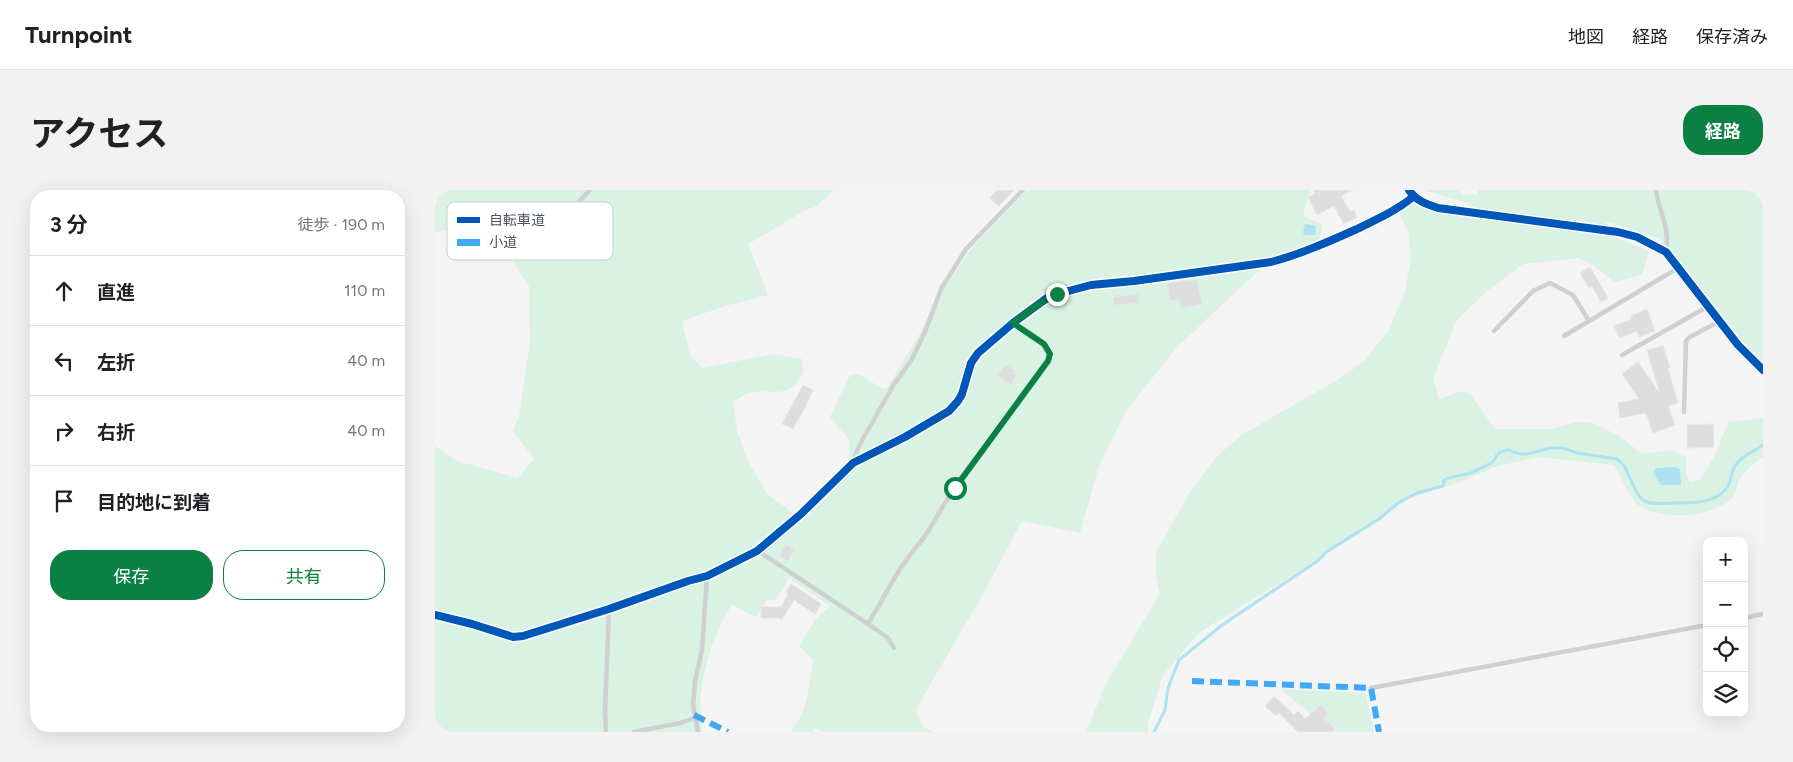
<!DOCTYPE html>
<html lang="ja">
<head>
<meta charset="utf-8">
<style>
  body { margin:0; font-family:Figtree,"Noto Sans JP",sans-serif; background:#f2f2f2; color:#202124 }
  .controls { position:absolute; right:15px; bottom:15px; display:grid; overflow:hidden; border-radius:10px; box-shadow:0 5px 20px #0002 }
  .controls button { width:45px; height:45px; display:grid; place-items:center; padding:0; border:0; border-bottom:1px solid #e0e0e0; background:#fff; color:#202124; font:25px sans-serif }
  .stop { position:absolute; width:15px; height:15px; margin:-11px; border:4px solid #0b8043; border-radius:50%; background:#fff }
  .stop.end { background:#0b8043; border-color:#fff; box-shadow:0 1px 5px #0008 }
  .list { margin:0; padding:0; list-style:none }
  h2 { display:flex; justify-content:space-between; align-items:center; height:65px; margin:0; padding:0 20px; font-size:21px }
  h2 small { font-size:16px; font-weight:400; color:#757577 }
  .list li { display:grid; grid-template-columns:32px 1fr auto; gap:15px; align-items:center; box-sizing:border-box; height:70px; padding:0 20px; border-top:1px solid #e0e0e0 }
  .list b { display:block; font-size:19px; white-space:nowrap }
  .list em { font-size:16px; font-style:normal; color:#757577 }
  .actions { display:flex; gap:10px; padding:15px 20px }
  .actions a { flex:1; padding:11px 0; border:1px solid #0b8043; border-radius:20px; text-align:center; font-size:18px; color:#0b8043 }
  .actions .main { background:#0b8043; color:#fff }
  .icon { flex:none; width:28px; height:28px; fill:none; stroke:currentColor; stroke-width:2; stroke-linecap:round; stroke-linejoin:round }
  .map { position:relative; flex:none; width:1328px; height:542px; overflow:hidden; border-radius:20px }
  header { display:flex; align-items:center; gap:30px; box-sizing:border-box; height:70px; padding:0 25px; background:#fff; border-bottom:1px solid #e0e0e0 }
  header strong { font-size:24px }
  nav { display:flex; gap:28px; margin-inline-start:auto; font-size:18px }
  .intro { display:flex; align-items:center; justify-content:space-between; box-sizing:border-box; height:120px; padding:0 30px }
  h1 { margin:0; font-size:35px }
  .button { padding:12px 22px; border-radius:20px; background:#0b8043; color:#fff; font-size:18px; font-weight:700 }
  main { display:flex; gap:30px; padding:0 30px }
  aside { flex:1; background:#fff; border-radius:20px; box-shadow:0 5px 20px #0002 }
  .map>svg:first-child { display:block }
  .green { fill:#d9f2e3 }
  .water { fill:#aee2f0 }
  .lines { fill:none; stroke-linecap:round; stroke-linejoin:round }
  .stream { stroke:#aee2f0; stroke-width:3 }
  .building { fill:#ddddde; stroke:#e5e6e7 }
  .service { stroke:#ced0d2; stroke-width:4.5 }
  .minor { stroke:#ced0d2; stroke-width:9 }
  .tertiary { stroke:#ced0d2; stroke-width:11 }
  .quiet { stroke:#3fa9f5; stroke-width:6; stroke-dasharray:12 6; stroke-linecap:butt }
  .cycleway-casing { stroke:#fff; stroke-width:11 }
  .cycleway { stroke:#0057b8; stroke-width:8 }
  .route { stroke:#0b8043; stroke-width:6 }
  .key { fill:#fff; stroke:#c9ccd0; stroke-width:1 }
  .key-label { font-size:14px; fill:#4a5661 }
</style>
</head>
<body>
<header>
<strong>Turnpoint</strong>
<nav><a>地図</a><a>経路</a><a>保存済み</a></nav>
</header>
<div class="intro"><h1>アクセス</h1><a class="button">経路</a></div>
<main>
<aside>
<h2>3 分<small>徒歩 · 190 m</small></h2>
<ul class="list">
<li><svg class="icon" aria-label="ahead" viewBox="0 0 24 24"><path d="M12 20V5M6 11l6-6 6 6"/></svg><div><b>直進</b></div><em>110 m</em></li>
<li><svg class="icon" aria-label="left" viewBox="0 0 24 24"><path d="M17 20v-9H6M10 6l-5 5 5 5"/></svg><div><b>左折</b></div><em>40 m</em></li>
<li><svg class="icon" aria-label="right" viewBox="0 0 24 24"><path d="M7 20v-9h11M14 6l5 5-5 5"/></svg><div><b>右折</b></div><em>40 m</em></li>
<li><svg class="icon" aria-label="arrive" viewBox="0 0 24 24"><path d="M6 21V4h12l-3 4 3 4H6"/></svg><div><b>目的地に到着</b></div></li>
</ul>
<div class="actions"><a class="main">保存</a><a>共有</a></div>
</aside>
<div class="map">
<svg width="1328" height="542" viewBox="0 0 1328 542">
  <rect width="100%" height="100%" fill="#f4f4f4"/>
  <g class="green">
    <path d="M0,0H399L382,16L371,20L313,54L333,105L290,116L247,131L255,165L267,178L338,164L367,169L369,182C352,212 343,197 315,203C309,204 303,209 298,212L302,241L313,271L332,304L358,323L374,320L416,279L414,266L415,251L395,227L415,185L424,184L446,198H452L484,145L509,98L535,60L592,0H875L868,26L887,34L885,49L865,59L836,69L742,157L691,221L664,276L645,343L587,331L552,397L481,519L488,537L498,542H386L381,538L377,542H355C373,524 374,494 378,470L364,456L380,430L395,416L354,388L341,410H332L321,427L297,415C275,447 259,504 268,542H0V256L22,271L83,288L99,269L78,241L84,226L95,153L94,96L49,29L0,43Z"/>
    <path d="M988,0H1023L1027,4L1042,5L1043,0H1328V176L1304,153L1226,50L1180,34L1170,32L1180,47L1214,61L1207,84L1180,92L1156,74L1144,68L1088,74L1052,101L1021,131L998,189L1004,209L1027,201L1036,205L1060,239H1117L1140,232H1155L1183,245L1207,264L1236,260L1251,267V286L1255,292L1266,289C1278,271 1286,252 1293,232L1328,228V267C1319,273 1309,281 1303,291C1301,295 1302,301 1299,305C1282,329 1226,331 1203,315C1197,311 1184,283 1179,275L1103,267L1062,276L1023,293L974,308L928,341L765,442L728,485L713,533V542H651L670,496L725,403L721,386V363L753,305L781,267L808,244L904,189L928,172L954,140L970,101L976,67L973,41L964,23L979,12L1039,17L1024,10Z"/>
    <path d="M848,499L931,503L939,542H899L850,503Z"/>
  </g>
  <g class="water">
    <path d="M870,34L880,36L881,41L880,45H870L868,43Z"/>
    <path d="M1240,277L1245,279L1246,295H1226L1218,283L1221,278Z"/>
  </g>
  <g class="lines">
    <path class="stream" d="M719,542L730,520L733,498L744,470L787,435L884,370L891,362L944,329L963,313L982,303L1008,296L1009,290L1013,288L1036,283L1058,272L1062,265L1065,262L1073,260L1085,264H1092L1115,258H1128L1142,263L1182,269C1196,278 1197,307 1212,312C1220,315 1234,313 1243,313C1260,313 1285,313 1294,294C1296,288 1297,281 1300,276C1306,266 1319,261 1328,255"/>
  </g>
  <g class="building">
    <path d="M562,0H579L564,16L554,8Z"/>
    <path d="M878,0H918L906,6L915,22L919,20L922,27L909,34L899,16L882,25L873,8L880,4Z"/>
    <path d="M1155,77L1173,108L1166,112L1157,96L1154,98L1145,83Z"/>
    <path d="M762,89L767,114L746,118L744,110L735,111L732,94Z"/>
    <path d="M703,104L704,113L679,115L678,107Z"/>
    <path d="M1212,119L1220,141L1204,147L1202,141L1185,148L1179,136L1197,129L1196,126Z"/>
    <path d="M1228,156L1235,178L1233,179L1243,213L1233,216L1240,235L1218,243L1211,223L1185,228L1183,213L1204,209L1187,184L1203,172L1225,204L1212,160Z"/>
    <path d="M570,174L581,181L579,183L582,185L576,194L563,186Z"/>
    <path d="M368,195L378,200L369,219L358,239L347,234Z"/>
    <path d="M1278,234L1279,257L1252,258V235Z"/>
    <path d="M351,355L359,360L353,371L344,366Z"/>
    <path d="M356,394L386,414L380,424L359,410L347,430L342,428H326V417H346L353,404L351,402Z"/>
    <path d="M839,506L859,525L863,521L870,529L886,515L893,523L888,528L900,538L897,542H863L844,523L841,526L830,516Z"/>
  </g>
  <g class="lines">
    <g class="service">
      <path d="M1221,0C1224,24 1235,35 1231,61"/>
      <path d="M112,39L140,16L155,0"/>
      <path d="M1059,141L1098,101L1115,93L1138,105L1154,131"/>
      <path d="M1129,146L1243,78"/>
      <path d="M1187,165L1272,117"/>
      <path d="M1249,222L1251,151L1255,147L1283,132"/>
      <path d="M418,271L425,254L458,196L477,169L490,142L506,99L531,59L588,0"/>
      <path d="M323,361L433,434L466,377L490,346L520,297L613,171L615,164L609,154L578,133"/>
      <path d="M1309,428L1328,424"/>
      <path d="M433,434L453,448L459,458"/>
      <path d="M936,498L1272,435"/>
      <path d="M171,542L170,521L174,419"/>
      <path d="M199,542L245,533L259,528"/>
      <path d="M263,542L258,515L260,491L267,460L272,386"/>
    </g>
    <path class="minor" d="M0,425L37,434L78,447L88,446L174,419L253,391L272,386L322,361L366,324L418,273L470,247L514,221L523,211L527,204L536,173L543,163L578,133L612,108L622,104L656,95L699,91L836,72C866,64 893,52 922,39C942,29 961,21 978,7"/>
    <path class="tertiary" d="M974,0C981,11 991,14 1003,18L1183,42L1202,47L1231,62L1303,155L1328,180"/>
    <g class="quiet">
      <path d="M757,491L936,498L944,542"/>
      <path d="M259,525L293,542"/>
    </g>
    <defs>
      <g id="cycleway">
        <path d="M974,0C981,11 991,14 1003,18L1183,42L1202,47L1231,62L1303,155L1328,180"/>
        <path d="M0,425L37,434L78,447L88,446L174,419L253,391L272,386L322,361L366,324L418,273L470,247L514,221L523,211L527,204L536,173L543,163L578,133L612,108L622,104L656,95L699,91L836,72C866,64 893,52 922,39C942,29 961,21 978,7"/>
      </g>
    </defs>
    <use href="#cycleway" class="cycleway-casing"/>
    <use href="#cycleway" class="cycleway"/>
  </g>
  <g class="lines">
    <path class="route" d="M520,298L613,171L615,164L609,154L578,133L601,116L622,104"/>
  </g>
  <rect x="12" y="12" width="166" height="58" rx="8" class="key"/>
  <rect x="22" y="27" width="23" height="6" fill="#0057b8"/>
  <rect x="22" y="49" width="23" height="7" fill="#3fa9f5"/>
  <g class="key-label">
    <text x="54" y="35">自転車道</text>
    <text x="54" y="57">小道</text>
  </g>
</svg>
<div class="controls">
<button>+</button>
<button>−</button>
<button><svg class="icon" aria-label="locate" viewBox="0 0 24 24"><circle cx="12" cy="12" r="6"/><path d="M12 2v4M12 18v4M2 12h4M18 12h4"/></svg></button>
<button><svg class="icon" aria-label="layers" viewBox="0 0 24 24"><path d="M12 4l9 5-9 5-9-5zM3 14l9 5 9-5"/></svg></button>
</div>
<div class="stop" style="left:520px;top:298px"></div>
<div class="stop end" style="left:622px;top:104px"></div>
</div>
</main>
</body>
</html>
